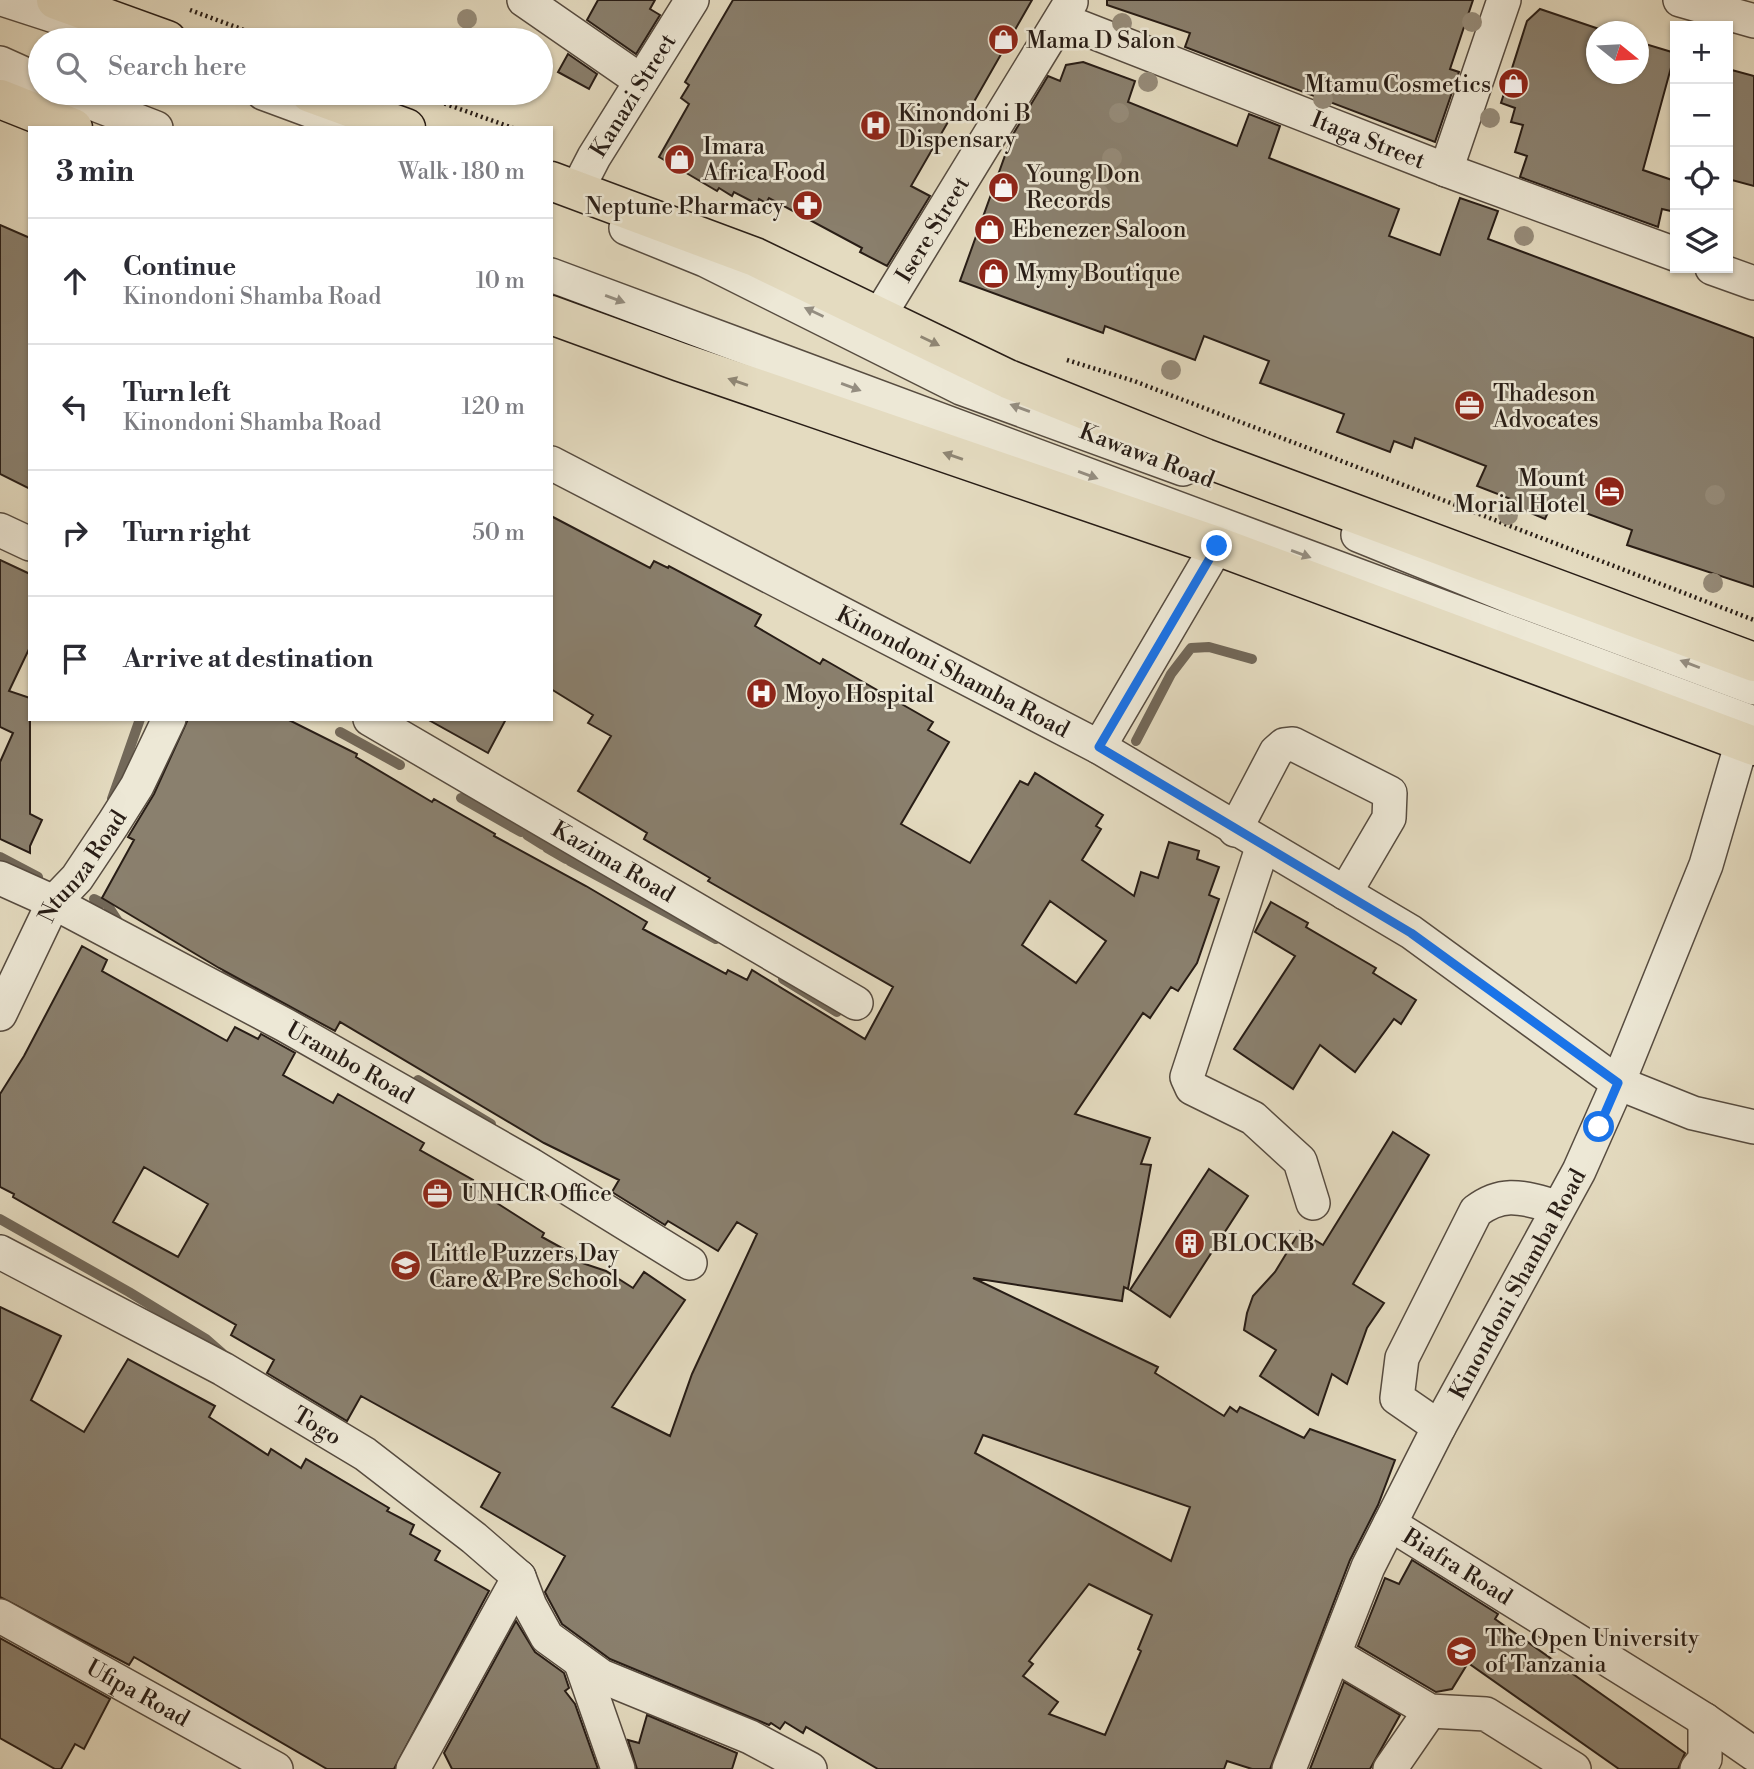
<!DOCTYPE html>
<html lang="en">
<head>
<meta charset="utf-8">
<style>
  body { margin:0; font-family:"Libre Bodoni",serif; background:#f7f7f7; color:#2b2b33 }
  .controls { position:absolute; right:21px; top:21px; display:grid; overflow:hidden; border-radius:0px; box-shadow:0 2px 5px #0004 }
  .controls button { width:63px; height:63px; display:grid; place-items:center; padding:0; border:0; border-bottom:2px solid #e1e1e2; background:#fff; color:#2b2b33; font:35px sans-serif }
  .compass { position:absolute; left:1586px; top:21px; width:63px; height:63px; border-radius:50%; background:#fff; box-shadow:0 2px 5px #0004; rotate:108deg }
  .stop { position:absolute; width:21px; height:21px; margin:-16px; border:5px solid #1a73e8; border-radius:50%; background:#fff }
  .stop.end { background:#1a73e8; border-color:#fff; box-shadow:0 2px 7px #0008 }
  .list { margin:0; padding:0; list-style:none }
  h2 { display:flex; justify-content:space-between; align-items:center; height:91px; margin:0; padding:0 28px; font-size:30px }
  h2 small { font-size:23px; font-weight:400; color:#7c7c81 }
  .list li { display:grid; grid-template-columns:46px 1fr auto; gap:21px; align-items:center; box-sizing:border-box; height:126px; padding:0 28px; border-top:2px solid #e1e1e2 }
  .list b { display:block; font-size:26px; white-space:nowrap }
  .list p { margin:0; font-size:23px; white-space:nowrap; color:#7c7c81 }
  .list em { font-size:23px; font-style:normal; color:#7c7c81 }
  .icon { flex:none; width:38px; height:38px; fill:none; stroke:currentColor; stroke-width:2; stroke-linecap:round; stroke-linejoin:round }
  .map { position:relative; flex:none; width:1754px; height:1769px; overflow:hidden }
  .search { position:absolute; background:#fff; box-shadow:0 2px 5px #0004; left:28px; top:28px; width:525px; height:77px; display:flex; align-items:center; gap:18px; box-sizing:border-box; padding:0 24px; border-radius:38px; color:#7c7c81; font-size:26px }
  .panel { position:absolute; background:#fff; box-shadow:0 2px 5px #0004; left:28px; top:126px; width:525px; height:595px; border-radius:0px }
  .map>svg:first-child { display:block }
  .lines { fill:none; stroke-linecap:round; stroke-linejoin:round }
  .stream { stroke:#726859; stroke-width:10 }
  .building { fill:#8a806e; stroke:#281d16; stroke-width:2; fill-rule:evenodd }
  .minor-casing { stroke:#574c40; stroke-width:36 }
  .major-casing { stroke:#281d16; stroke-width:41 }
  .path { stroke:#281d16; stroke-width:4.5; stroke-dasharray:2 3.5; stroke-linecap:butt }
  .minor { stroke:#ede8d6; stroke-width:33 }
  .major { stroke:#e4dbc0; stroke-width:38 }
  .tree { fill:#968c7a }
  .oneway { fill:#948d80 }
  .oneway2 { fill:#8f8674 }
  .route { stroke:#1a73e8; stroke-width:9 }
  .labels { text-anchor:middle; stroke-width:5; stroke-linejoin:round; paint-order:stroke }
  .poi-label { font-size:23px; fill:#281d16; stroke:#ede8d6; text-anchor:start }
  .street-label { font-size:23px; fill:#281d16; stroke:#ede8d6 }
</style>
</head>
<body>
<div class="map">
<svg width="1754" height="1769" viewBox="0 0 1754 1769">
  <rect width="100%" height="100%" fill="#e4dbc0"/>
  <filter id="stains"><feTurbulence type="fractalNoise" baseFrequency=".00286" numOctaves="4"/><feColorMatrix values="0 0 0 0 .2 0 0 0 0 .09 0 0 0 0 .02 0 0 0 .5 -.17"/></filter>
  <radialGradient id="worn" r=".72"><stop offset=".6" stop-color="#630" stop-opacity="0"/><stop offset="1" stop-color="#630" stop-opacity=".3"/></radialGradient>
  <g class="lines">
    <g class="stream">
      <path d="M340,732L400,765"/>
      <path d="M1136,741L1171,674L1191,648L1209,647L1252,659"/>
      <path d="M461,798L521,832"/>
      <path d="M112,799L140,719"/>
      <path d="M527,835L543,845"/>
      <path d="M547,848L566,859"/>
      <path d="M0,857L38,877"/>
      <path d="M570,861L716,939"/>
      <path d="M94,899L102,903"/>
      <path d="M108,906L121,926"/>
      <path d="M223,976L259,990L273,1003"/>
      <path d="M783,979L837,1012"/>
      <path d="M418,1080L491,1124"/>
      <path d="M0,1219L129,1292L206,1339L222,1353"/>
    </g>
  </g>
  <g class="building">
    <path d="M598,0H655L650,9L660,15L636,54L587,20Z"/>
    <path d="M733,0H1032L963,121L952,115L911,186L930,196L887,266L860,252L862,248L769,198L766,203L759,199L757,204L734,192L732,196L719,188L717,191L659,157L689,104L681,98L689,85L685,82Z"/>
    <path d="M1107,0H1473L1450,69L1459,72L1435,142L1185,47L1190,33L1107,5Z"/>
    <path d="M1540,9L1608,32H1597V74H1639V42L1675,53L1643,170L1675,181V212L1662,209L1658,227L1520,177L1527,156L1515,152L1523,125L1511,122L1515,108L1501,103L1527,21Z"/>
    <path d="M568,54L597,74L589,89L558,72Z"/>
    <path d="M1083,62L1135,81L1128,102L1237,146L1249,114L1280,126L1269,158L1399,209L1389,236L1440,255L1460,198L1498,211L1488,239L1754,338V587L1627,545L1632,530L1553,501L1545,519L1514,506L1516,501L1477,486L1486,466L1415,438L1412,448L1394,441L1390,452L1337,432L1344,414L1260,383L1269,361L1204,336L1195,360L1105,326L1103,333L960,281L1012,136L1048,76L1060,81L1066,65Z"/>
    <path d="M1728,69L1754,76V186L1728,179Z"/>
    <path d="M0,225L30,238V489L0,474Z"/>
    <path d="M551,516L650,568L654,561L668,568L669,566L761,615L755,626L820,664L823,659L933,722L928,730L949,742L901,824L970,863L1020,781L1028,785L1035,773L1103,815L1096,826L1101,829L1082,860L1134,896L1141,872L1158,878L1169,842L1199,851L1197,859L1219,867L1209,895L1219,899L1197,963L1178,991L1171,987L1150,1018L1143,1013L1075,1114L1150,1138L1141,1164L1151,1165L1128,1289L1124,1287L1122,1301L973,1278L1158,1367L1155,1373L1224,1416L1230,1407L1237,1412L1240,1407L1304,1438L1310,1429L1395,1460L1378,1505L1350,1560L1270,1769H1252L1227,1761L1224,1769H878L806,1727L803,1733L785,1722L780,1729L771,1723L769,1725L610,1659L562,1624L548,1598L545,1592L565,1556L481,1507L500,1473L361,1396L347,1421L267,1373L274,1360L231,1335L236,1325L13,1197L14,1194L0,1187V1094L24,1056L82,946L107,960L102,971L227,1041L235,1027L258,1039L261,1034L295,1053L283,1075L333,1103L338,1094L424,1143L420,1150L473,1180L470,1186L544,1233L542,1237L573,1254L579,1262L606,1271L633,1288L644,1272L685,1300L612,1407L670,1436L692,1374L757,1234L737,1222L718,1251L668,1221L665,1225L612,1192L619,1180L544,1143L340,1022L335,1031L219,968L102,898L134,840L128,837L154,794L188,719H287L357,754L356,757L432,802L434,799L495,834L494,836L586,886L647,922L643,929L726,974L728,970L747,980L752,970L865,1039L893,987L708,881L710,878L644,839L647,833L578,791L611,736L588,723L593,715L551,689ZM1050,901L1106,941L1076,983L1022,945ZM144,1167L208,1204L178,1257L113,1222ZM983,1435L1190,1507L1171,1561L975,1453ZM1089,1584L1152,1615L1138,1649L1141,1651L1105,1735L1049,1714L1058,1702L1023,1676L1033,1664L1029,1661Z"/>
    <path d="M0,560L30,574V647L9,691L30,698V814L42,820L30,846V853L0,839V762L13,733L0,727Z"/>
    <path d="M427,719H506L488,753Z"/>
    <path d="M1271,902L1308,923L1306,927L1376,968L1373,973L1416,1000L1401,1024L1394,1019L1355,1072L1320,1045L1293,1089L1234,1049L1295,956L1255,932Z"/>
    <path d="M1393,1132L1429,1155L1353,1284L1384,1303L1367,1328L1347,1384L1332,1374L1318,1415L1260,1376L1276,1350L1244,1330L1247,1313L1253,1296L1275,1272L1300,1231L1323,1245Z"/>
    <path d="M1209,1169L1248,1196L1170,1317L1130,1290Z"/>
    <path d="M0,1307L61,1336L31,1400L84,1432L128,1359L215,1406L209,1417L268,1455L271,1449L301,1468L306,1459L389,1508L387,1511L414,1525L410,1534L440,1551L435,1560L489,1591L394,1769H327L134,1657L129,1665L0,1597Z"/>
    <path d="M1412,1560L1498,1614L1495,1619L1685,1753L1678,1769H1619L1468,1663L1452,1689L1436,1692L1358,1646L1385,1578L1399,1584Z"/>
    <path d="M516,1621L535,1652L564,1673L569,1688L565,1691L575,1704L598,1769H452L444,1753Z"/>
    <path d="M0,1638L110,1699L84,1749L75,1744L61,1769H55L0,1738Z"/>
    <path d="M1344,1682L1400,1715L1370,1769H1310Z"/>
    <path d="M647,1715L737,1753L732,1769H637L628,1740L639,1743Z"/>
  </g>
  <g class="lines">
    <defs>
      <g id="minor">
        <path d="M5,0L82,25"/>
        <path d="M524,0L641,81"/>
        <path d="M1680,0L1754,21"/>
        <path id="s1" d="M1062,20L1446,170L1675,254"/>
        <path d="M0,63L40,81"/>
        <path d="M66,93L156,128"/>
        <path d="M263,93L336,120"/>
        <path d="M1446,170L1504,0"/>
        <path id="s2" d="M577,190L594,157L692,0"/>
        <path d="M626,228L705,260L961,388L1183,469"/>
        <path d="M1712,268L1754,283"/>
        <path d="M551,275L1754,723"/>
        <path id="s3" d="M879,316L1071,2"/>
        <path id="s4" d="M551,463L1099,747L1411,932L1618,1083L1693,1113L1754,1127"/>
        <path d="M0,530L30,544"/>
        <path d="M1358,535L1516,599L1754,688"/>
        <path id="s5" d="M370,719L856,1003"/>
        <path d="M1099,747L1217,546"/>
        <path d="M1235,830L1276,752L1284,745L1293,744L1390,793L1389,818L1345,893"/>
        <path d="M1263,845L1187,1077L1192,1088L1253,1118L1300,1161L1313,1203"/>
        <path id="s6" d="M0,878L49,900L285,1025L531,1165L690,1263"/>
        <path id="s7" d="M0,1014L53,903L77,878L113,824L137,786L169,719"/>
        <path id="s8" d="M0,1252L223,1369L365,1454L474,1538L519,1577L530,1606L547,1637L601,1676L750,1737L810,1769"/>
        <path d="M1439,1427L1397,1398L1402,1358L1476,1211C1505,1189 1525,1199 1558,1207"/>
        <path id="s9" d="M1390,1524L1705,1720L1754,1754"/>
        <path id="s10" d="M0,1616L276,1769"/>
        <path d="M1335,1655L1430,1711L1486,1714L1574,1769"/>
        <path d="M581,1663L618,1769"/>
        <path d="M413,1769L519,1577"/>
        <path id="s11" d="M1289,1769L1368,1567L1439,1427L1579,1171L1618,1083L1706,865L1742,742"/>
        <path d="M1390,1769L1430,1711"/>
        <path d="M1697,1769L1705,1759V1720"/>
      </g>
      <g id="major">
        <path d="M56,0L167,40"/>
        <path d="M310,93L406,128"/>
        <path d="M0,99L73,128"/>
        <path d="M551,181L755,257L1008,379L1205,458L1754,662"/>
        <path d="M551,315L680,362L1217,546L1754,746"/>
      </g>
    </defs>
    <use href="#minor" class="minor-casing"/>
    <use href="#major" class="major-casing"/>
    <g class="path">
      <path d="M190,10L271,40"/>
      <path d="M429,98L513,128"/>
      <path d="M1067,360L1134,381L1754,620"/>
    </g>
    <use href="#minor" class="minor"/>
    <use href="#major" class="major"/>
  </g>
  <g class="tree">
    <circle cx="467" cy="19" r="10"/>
    <circle cx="1472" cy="22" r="10"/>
    <circle cx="1122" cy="23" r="10"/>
    <circle cx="1148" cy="82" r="10"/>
    <circle cx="1323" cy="99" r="10"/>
    <circle cx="1119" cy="113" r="10"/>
    <circle cx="1490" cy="118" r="10"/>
    <circle cx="1112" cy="158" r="10"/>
    <circle cx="1099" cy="194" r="10"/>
    <circle cx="1524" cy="236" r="10"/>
    <circle cx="1171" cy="370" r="10"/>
    <circle cx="1715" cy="495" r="10"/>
    <circle cx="1508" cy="515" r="10"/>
    <circle cx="1713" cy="583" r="10"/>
  </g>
  <defs><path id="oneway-solid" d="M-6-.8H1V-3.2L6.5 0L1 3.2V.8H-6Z" transform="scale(1.75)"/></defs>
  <g class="oneway">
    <use href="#oneway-solid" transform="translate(615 299) rotate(20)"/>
    <use href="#oneway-solid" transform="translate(814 312) rotate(-155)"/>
    <use href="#oneway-solid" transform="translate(851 387) rotate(20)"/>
    <use href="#oneway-solid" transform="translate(1020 408) rotate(-160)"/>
    <use href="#oneway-solid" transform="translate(1088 475) rotate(20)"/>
    <use href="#oneway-solid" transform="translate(1301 554) rotate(20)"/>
    <use href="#oneway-solid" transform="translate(1690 664) rotate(-159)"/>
  </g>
  <g class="oneway2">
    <use href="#oneway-solid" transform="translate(930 341) rotate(26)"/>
    <use href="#oneway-solid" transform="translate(738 382) rotate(-161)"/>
    <use href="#oneway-solid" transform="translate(953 456) rotate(-161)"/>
  </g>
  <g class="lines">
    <path class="route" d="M1217,546L1099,747L1411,933L1618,1083L1599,1127"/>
  </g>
  <defs>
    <symbol id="shop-disc" viewBox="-11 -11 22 22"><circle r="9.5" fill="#8f2418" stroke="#ede8d6"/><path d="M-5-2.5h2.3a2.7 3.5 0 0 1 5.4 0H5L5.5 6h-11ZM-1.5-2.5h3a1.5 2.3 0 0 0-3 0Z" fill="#fff"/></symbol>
    <symbol id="hospital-disc" viewBox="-11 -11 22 22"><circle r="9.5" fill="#8f2418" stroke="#ede8d6"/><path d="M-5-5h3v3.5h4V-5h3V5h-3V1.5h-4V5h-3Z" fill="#fff"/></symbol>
    <symbol id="pharmacy-disc" viewBox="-11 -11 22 22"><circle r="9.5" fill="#8f2418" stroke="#ede8d6"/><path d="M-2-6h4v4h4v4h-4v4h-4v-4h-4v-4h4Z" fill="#fff"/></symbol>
    <symbol id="office-disc" viewBox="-11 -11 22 22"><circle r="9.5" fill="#8f2418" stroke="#ede8d6"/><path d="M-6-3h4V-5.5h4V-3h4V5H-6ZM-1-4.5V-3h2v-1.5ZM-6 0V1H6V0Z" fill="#fff"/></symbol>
    <symbol id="hotel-disc" viewBox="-11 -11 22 22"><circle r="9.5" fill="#8f2418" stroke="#ede8d6"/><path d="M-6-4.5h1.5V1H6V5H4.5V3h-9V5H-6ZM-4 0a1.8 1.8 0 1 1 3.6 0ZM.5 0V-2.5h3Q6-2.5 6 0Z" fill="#fff"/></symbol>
    <symbol id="building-disc" viewBox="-11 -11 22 22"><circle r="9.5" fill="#8f2418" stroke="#ede8d6"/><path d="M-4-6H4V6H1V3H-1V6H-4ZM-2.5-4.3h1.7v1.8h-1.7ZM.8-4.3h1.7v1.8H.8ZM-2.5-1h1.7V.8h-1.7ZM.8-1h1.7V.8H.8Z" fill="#fff"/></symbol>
    <symbol id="school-disc" viewBox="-11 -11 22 22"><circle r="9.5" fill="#8f2418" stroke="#ede8d6"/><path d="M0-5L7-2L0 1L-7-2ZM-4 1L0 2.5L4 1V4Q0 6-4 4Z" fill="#fff"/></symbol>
    <symbol id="university-disc" viewBox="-11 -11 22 22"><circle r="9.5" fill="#8f2418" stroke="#ede8d6"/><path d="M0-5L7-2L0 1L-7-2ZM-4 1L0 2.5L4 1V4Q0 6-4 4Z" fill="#fff"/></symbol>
  </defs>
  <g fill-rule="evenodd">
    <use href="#shop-disc" x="986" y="22" width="35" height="35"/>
    <use href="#shop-disc" x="1496" y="66" width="35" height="35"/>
    <use href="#hospital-disc" x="858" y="108" width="35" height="35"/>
    <use href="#shop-disc" x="662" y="142" width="35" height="35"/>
    <use href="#shop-disc" x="986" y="170" width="35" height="35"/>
    <use href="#pharmacy-disc" x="790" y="188" width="35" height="35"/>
    <use href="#shop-disc" x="972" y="212" width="35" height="35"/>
    <use href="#shop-disc" x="976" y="256" width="35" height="35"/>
    <use href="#office-disc" x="1452" y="388" width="35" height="35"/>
    <use href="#hotel-disc" x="1592" y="474" width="35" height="35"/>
    <use href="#hospital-disc" x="744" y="676" width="35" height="35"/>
    <use href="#office-disc" x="420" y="1176" width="35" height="35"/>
    <use href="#building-disc" x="1172" y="1226" width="35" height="35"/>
    <use href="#school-disc" x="388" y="1248" width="35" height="35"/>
    <use href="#university-disc" x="1444" y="1634" width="35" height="35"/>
  </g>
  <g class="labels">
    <g class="poi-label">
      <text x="1026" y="48">Mama D Salon</text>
      <text x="1491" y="92" text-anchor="end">Mtamu Cosmetics</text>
      <text x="898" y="121">Kinondoni B<tspan x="898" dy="26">Dispensary</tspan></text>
      <text x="703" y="154">Imara<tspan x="703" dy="26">Africa Food</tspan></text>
      <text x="1026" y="182">Young Don<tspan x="1026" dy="26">Records</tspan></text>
      <text x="784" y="214" text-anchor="end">Neptune Pharmacy</text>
      <text x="1012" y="237">Ebenezer Saloon</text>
      <text x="1016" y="281">Mymy Boutique</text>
      <text x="1493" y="401">Thadeson<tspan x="1493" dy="26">Advocates</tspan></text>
      <text x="1586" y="486" text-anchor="end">Mount<tspan x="1586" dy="26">Morial Hotel</tspan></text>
      <text x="784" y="702">Moyo Hospital</text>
      <text x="461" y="1201">UNHCR Office</text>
      <text x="1212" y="1251">BLOCK B</text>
      <text x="429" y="1261">Little Puzzers Day<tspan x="429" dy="26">Care &amp; Pre School</tspan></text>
      <text x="1485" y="1646">The Open University<tspan x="1485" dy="26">of Tanzania</tspan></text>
    </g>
    <g class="street-label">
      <text dy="8" stroke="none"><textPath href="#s2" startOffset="110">Kanazi Street</textPath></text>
      <text dy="8" stroke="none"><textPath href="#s1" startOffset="329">Itaga Street</textPath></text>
      <text dy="8" stroke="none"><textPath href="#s3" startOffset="102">Isere Street</textPath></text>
      <text transform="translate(1147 455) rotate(21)" y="8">Kawawa Road</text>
      <text dy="8" stroke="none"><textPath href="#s4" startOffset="453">Kinondoni Shamba Road</textPath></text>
      <text dy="8" stroke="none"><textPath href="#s5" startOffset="282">Kazima Road</textPath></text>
      <text dy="8" stroke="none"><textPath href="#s7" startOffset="170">Ntunza Road</textPath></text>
      <text dy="8" stroke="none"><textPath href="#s6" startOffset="396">Urambo Road</textPath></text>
      <text dy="8" stroke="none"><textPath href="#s11" startOffset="537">Kinondoni Shamba Road</textPath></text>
      <text dy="8" stroke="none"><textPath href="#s8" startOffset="362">Togo</textPath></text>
      <text dy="8" stroke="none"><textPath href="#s9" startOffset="80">Biafra Road</textPath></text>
      <text dy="8" stroke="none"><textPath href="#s10" startOffset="158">Ufipa Road</textPath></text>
    </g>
  </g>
  <rect width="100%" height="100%" filter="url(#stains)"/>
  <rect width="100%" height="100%" fill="url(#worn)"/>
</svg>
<div class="controls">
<button>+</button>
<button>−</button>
<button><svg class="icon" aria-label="locate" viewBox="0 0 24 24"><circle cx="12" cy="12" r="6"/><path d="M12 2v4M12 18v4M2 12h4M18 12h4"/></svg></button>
<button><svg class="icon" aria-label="layers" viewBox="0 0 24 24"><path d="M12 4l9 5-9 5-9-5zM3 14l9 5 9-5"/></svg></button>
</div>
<svg class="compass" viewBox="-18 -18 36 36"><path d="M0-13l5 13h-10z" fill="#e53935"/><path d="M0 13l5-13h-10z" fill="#7c7c81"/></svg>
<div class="stop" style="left:1599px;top:1127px"></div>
<div class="stop end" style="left:1217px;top:546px"></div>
<div class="search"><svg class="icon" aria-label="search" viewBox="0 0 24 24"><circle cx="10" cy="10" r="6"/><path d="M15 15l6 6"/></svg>Search here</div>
<section class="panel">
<h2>3 min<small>Walk · 180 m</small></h2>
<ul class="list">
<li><svg class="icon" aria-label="ahead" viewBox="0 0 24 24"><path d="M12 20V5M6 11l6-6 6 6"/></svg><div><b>Continue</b><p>Kinondoni Shamba Road</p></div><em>10 m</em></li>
<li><svg class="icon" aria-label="left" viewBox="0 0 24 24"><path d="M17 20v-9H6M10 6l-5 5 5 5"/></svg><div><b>Turn left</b><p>Kinondoni Shamba Road</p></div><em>120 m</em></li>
<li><svg class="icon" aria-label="right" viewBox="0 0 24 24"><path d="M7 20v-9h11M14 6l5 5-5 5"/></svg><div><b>Turn right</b></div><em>50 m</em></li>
<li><svg class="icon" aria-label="arrive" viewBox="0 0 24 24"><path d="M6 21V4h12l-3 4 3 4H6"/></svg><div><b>Arrive at destination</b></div></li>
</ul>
</section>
</div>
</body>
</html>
